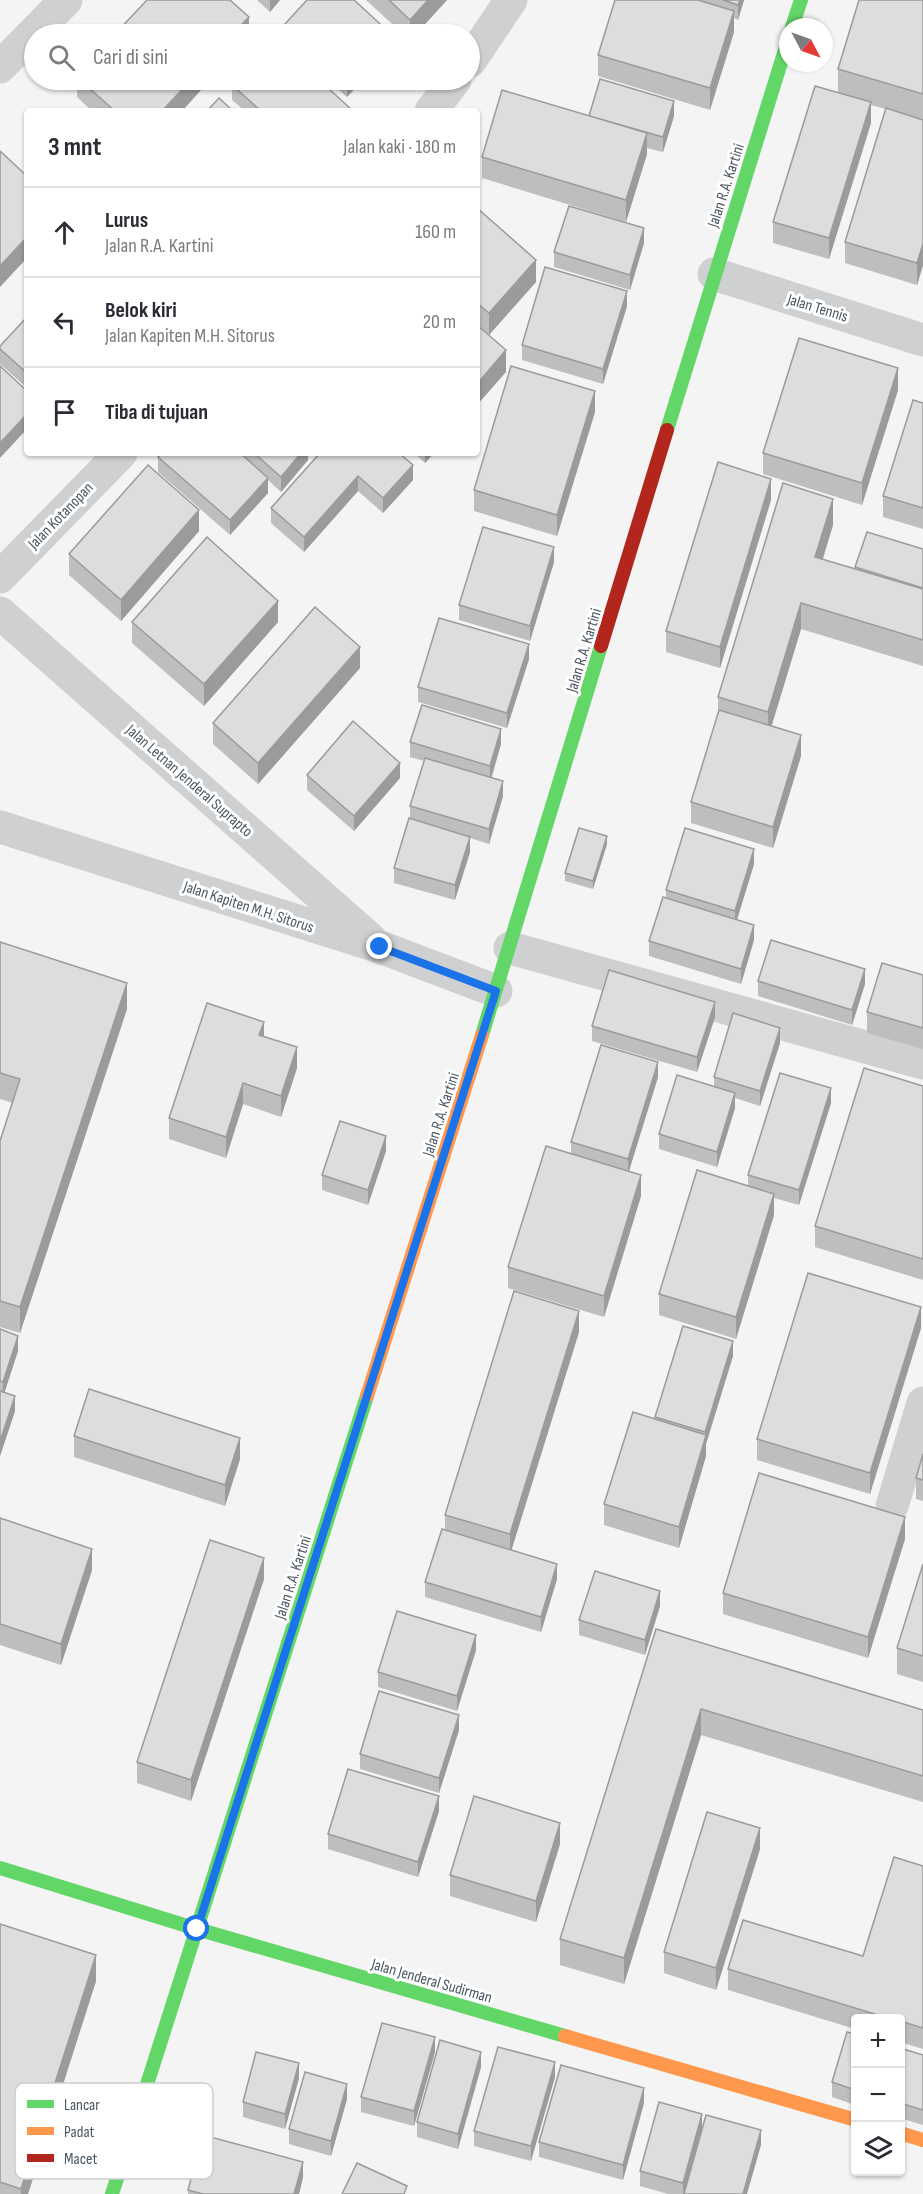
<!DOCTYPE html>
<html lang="id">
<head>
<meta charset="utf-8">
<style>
  body { margin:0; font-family:"Sofia Sans Condensed",sans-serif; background:#f7f7f7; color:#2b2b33 }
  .controls { position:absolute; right:18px; bottom:18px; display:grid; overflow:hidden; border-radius:6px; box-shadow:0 2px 4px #0004 }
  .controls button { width:54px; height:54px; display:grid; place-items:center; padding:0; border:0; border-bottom:2px solid #e1e1e2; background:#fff; color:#2b2b33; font:30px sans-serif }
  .compass { position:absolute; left:779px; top:18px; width:54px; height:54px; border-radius:50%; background:#fff; box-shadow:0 2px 4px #0004; rotate:131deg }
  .stop { position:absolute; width:18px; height:18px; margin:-14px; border:4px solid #1a73e8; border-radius:50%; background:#fff }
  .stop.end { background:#1a73e8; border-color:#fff; box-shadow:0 2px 6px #0008 }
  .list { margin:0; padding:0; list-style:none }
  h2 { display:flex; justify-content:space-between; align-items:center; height:78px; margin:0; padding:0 24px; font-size:26px }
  h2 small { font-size:20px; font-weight:400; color:#7c7c81 }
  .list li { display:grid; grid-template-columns:39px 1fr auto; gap:18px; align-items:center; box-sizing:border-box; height:90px; padding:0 24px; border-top:2px solid #e1e1e2 }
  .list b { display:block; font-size:22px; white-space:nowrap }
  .list p { margin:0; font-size:20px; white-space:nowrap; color:#7c7c81 }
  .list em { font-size:20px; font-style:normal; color:#7c7c81 }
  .icon { flex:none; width:33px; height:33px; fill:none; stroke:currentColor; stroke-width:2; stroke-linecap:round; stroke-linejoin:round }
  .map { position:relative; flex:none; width:923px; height:2194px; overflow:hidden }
  .search { position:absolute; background:#fff; box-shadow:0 2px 4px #0004; left:24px; top:24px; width:456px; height:66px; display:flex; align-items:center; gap:15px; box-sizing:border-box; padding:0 21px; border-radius:33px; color:#7c7c81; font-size:22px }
  .panel { position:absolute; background:#fff; box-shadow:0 2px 4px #0004; left:24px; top:108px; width:456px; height:348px; border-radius:6px }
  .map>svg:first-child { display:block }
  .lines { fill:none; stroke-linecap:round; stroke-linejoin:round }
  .street { stroke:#ced0d2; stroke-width:33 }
  .fast { stroke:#63d668; stroke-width:14 }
  .slow { stroke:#ff974d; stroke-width:14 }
  .jam { stroke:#b3261e; stroke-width:14 }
  .wall { fill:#bebebf }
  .shaded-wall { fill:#9b9b9b }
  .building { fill:#ddddde; stroke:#9b9b9b; stroke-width:1.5 }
  .route { stroke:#1a73e8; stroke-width:8 }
  .labels { text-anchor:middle; stroke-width:6; stroke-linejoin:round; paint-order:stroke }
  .street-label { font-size:16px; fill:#4a5661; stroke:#fff }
  .key { fill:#fff; stroke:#c9ccd0; stroke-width:1.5 }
  .key-label { font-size:16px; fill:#4a5661 }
</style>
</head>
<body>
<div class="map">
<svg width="923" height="2194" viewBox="0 0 923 2194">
  <rect width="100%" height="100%" fill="#f4f4f4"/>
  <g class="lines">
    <g class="street">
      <path d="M470,61L511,0"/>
      <path d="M0,67L66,0"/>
      <path d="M431,111L455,80"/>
      <path d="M714,274L923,340"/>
      <path d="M0,577L121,453"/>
      <path d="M0,613L370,939"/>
      <path d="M0,827L380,947L496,991"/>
      <path d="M510,948L923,1063"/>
      <path d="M892,1506L923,1403"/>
    </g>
    <g class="fast">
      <path d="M792,27L801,0"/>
      <path d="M667,430L788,40"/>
      <path d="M482,1035L601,646"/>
      <path d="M0,1868L197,1929L565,2036"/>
      <path d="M112,2194L367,1396"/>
    </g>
    <g class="slow">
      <path d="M367,1396L482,1035"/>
      <path d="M565,2036L856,2120"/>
      <path d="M900,2133L923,2140"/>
    </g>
    <path class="jam" d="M601,646L667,430"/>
  </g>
  <g class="wall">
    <path d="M257,0H280L270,12Z"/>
    <path d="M366,0H447L416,34H403Z"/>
    <path d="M615,0H744L738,20L734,18V32L710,110L598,76V55Z"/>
    <path d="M923,0V265L917,285L845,263V242L886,109L871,105V123L829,259L773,243V222L838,92V69Z"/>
    <path d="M284,25L391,34H284Z"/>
    <path d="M77,80H210L182,111H92L77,97Z"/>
    <path d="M327,80H363L347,97Z"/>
    <path d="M232,85L352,111H245L232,100Z"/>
    <path d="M589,116H674L663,152L647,148V154L626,222L482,178V157Z"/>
    <path d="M477,208L536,282L489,335L477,324Z"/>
    <path d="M644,243L630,290L554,267V252Z"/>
    <path d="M627,306L603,384L522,360V345Z"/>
    <path d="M27,317V388L0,364V346Z"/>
    <path d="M898,390L862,505L763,474V453Z"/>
    <path d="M923,403V529L883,517V496Z"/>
    <path d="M595,412L557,536L474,511V490Z"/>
    <path d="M162,453H308V460L281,492L268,480V493L230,535L158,472V457Z"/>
    <path d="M320,453L413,480L383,513L358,491L304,552L271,523V508Z"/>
    <path d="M414,453H434L425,463Z"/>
    <path d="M771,500L720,668L666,652V631Z"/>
    <path d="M833,525L823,559L855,569V567L923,549V666L801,629L771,726L801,756L773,848L691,823V802L718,715V697Z"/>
    <path d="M199,531L121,621L69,575V554Z"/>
    <path d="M554,562L530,641L459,620V605Z"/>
    <path d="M132,622H278L204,706L132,643Z"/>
    <path d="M529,659L507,728L418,702V687Z"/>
    <path d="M360,668L258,784L213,744V723Z"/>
    <path d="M410,742L501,744L492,777L503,796L489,844L470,838V852L455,900L394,883V868L410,819V806L424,761L410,757Z"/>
    <path d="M307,775L400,778L354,831L307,790Z"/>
    <path d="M607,844L593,889L565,881V873Z"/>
    <path d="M754,864L737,920L754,940L741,984L649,956V941L666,898V890Z"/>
    <path d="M0,942L127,1009L20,1333L0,1327V1141L13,1103L0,1099Z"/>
    <path d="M923,975V1049L867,1033V1012Z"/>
    <path d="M758,981L865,984L852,1025L758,996Z"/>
    <path d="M715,1017L697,1072L592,1041V1026Z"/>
    <path d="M264,1036L297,1068L281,1117L243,1104L226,1158L169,1139V1118Z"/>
    <path d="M780,1043L760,1106L735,1098V1108L717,1167L659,1149V1134L714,1087V1077Z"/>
    <path d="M658,1077L629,1171L641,1196L604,1317L508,1288V1267L571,1153V1142Z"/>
    <path d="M923,1086V1280L815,1247V1226Z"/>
    <path d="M831,1103L799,1205L774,1198V1215L736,1339L659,1315V1294L748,1186V1175Z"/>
    <path d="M386,1151L368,1205L322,1190V1175Z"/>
    <path d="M921,1328L870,1494L757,1460V1439Z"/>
    <path d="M0,1329L18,1351L4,1393L15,1411L0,1456Z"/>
    <path d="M579,1332L511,1550L557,1579L541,1632L425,1597V1582L445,1530V1515Z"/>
    <path d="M733,1356L706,1444V1456L679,1548L604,1525V1504L655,1419V1417Z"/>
    <path d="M74,1436L240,1459L225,1506L74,1457Z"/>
    <path d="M923,1454V1501L916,1499V1478Z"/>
    <path d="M0,1518L92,1570L61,1665L0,1645Z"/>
    <path d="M905,1539L868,1658L723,1614V1593Z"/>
    <path d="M923,1564V1682L897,1674V1648Z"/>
    <path d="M264,1579L191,1801L137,1783V1762Z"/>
    <path d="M660,1606L645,1655L579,1635V1620Z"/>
    <path d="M656,1629L923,1710V1802L701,1735L624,1984L560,1965V1939Z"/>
    <path d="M476,1650L457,1711L378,1687V1672Z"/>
    <path d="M459,1730L439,1793L360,1769V1754Z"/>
    <path d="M439,1811L418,1877L328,1849V1834Z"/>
    <path d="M560,1844L536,1922L450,1896V1875Z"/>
    <path d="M760,1849L716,1990L664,1973V1952Z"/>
    <path d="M923,1866V2049L900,2042V2019H855V2029L728,1990V1969L863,1956Z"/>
    <path d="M0,1924L96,1981L28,2194H0Z"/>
    <path d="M855,2034V2105L832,2097V2082Z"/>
    <path d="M900,2048L923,2055V2125L900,2118Z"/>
    <path d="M435,2052L414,2126L361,2112V2097Z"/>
    <path d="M481,2067L458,2149L417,2137V2122Z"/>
    <path d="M555,2077L531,2161L474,2146V2131Z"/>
    <path d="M299,2078L285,2129L243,2117V2102Z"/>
    <path d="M347,2099L331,2156L289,2144V2129Z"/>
    <path d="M644,2103L623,2180L539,2157V2142Z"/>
    <path d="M702,2129L684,2194H668L640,2186V2171Z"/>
    <path d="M303,2177L299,2194H188V2190Z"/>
  </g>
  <g class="shaded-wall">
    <path d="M270,0H280L270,12Z"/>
    <path d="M428,0H447L416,34H410V20Z"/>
    <path d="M740,0H744L738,20V5Z"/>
    <path d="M734,11V32L710,110V88Z"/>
    <path d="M249,17V34H232Z"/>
    <path d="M191,80H210L182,111H162Z"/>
    <path d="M349,80H363L347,97V82Z"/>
    <path d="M674,101V116L663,152V137Z"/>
    <path d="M871,102V123L829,259V238Z"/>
    <path d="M647,133V154L626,222V200Z"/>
    <path d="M644,228V243L630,290V275Z"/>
    <path d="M27,237V258L0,287V266Z"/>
    <path d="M923,244V265L917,285V263Z"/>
    <path d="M536,260V282L489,335V313Z"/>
    <path d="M627,291V306L603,384V369Z"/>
    <path d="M506,350V372L477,405V384Z"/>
    <path d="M898,368V390L862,505V483Z"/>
    <path d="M595,391V412L557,536V515Z"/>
    <path d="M27,414V429L0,458V443Z"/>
    <path d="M301,453H308V460L281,492V477Z"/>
    <path d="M425,453H434L425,463Z"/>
    <path d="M413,465V480L383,513V498Z"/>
    <path d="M358,476V491L304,552V537Z"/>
    <path d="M268,478V493L230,535V520Z"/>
    <path d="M771,479V500L720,668V647Z"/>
    <path d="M833,499V525L815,583V557Z"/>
    <path d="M199,510V531L121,621V600Z"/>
    <path d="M554,547V562L530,641V626Z"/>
    <path d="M278,601V622L204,706V684Z"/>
    <path d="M801,603V629L768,738V712Z"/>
    <path d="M529,644V659L507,728V713Z"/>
    <path d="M360,647V668L258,784V763Z"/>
    <path d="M501,729V744L490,781V766Z"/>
    <path d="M801,735V756L773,848V827Z"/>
    <path d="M400,763V778L354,831V816Z"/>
    <path d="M503,781V796L489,844V829Z"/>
    <path d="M607,836V844L593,889V881Z"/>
    <path d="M470,837V852L455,900V885Z"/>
    <path d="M754,849V864L735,926V911Z"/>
    <path d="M754,925V940L741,984V969Z"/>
    <path d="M865,969V984L852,1025V1010Z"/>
    <path d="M127,983V1009L20,1333V1307Z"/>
    <path d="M715,1002V1017L697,1072V1057Z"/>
    <path d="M264,1022V1043L259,1035Z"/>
    <path d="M780,1028V1043L760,1106V1091Z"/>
    <path d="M297,1047V1068L281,1117V1096Z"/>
    <path d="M658,1062V1077L628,1174V1159Z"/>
    <path d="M243,1083V1104L226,1158V1137Z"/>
    <path d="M831,1088V1103L799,1205V1190Z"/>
    <path d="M735,1093V1108L717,1167V1152Z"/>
    <path d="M386,1136V1151L368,1205V1190Z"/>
    <path d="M641,1175V1196L604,1317V1296Z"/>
    <path d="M774,1194V1215L736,1339V1317Z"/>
    <path d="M921,1307V1328L870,1494V1473Z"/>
    <path d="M579,1311V1332L510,1555V1534Z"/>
    <path d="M18,1336V1351L3,1397V1382Z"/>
    <path d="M733,1341V1356L706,1444V1456L679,1548V1527L705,1439V1432Z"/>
    <path d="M15,1396V1411L0,1456V1441Z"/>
    <path d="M240,1438V1459L225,1506V1485Z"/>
    <path d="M905,1517V1539L868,1658V1637Z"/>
    <path d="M92,1549V1570L61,1665V1644Z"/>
    <path d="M264,1558V1579L191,1801V1780Z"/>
    <path d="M557,1564V1579L541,1632V1617Z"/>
    <path d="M660,1591V1606L645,1655V1640Z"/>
    <path d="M476,1635V1650L457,1711V1696Z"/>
    <path d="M701,1709V1735L624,1984V1958Z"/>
    <path d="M459,1715V1730L439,1793V1778Z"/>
    <path d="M439,1796V1811L418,1877V1862Z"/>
    <path d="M560,1823V1844L536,1922V1901Z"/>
    <path d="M760,1828V1849L716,1990V1968Z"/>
    <path d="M96,1955V1981L28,2194H21V2189Z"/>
    <path d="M435,2037V2052L414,2126V2111Z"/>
    <path d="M481,2052V2067L458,2149V2134Z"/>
    <path d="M555,2062V2077L531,2161V2146Z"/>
    <path d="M299,2063V2078L285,2129V2114Z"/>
    <path d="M347,2084V2099L331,2156V2141Z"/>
    <path d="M644,2088V2103L623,2180V2165Z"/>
    <path d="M702,2114V2129L684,2194H683V2183Z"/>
    <path d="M761,2130V2145L747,2194H743Z"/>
    <path d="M303,2162V2177L299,2194H294Z"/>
  </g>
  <g class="building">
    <path d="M147,0H230L249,17L232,34H115Z"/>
    <path d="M307,0H354L391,34H294L284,25Z"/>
    <path d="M389,0H428L410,20Z"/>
    <path d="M615,0H698L734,11L710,88L598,55Z"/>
    <path d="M723,0H740L738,5Z"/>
    <path d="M859,0H923V94L838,69Z"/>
    <path d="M600,79L674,101L663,137L589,116Z"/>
    <path d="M80,80H191L162,111H115Z"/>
    <path d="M237,80H319L352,110L351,111H261L232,85Z"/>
    <path d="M815,86L871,102L829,238L773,222Z"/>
    <path d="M502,90L647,133L626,200L482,157Z"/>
    <path d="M219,98L233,111H207Z"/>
    <path d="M886,108L923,120V244L917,263L845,242Z"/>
    <path d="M0,151L27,176V237L0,266Z"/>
    <path d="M569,206L644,228L630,275L554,252Z"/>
    <path d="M477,208L536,260L489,313L477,303Z"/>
    <path d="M545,267L627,291L603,369L522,345Z"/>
    <path d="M27,317V373L0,349V346Z"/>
    <path d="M477,325L506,350L477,384Z"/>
    <path d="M799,338L898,368L862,483L763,453Z"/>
    <path d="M0,366L27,391V414L0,443Z"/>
    <path d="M511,366L595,391L557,515L474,490Z"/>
    <path d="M913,400L923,403V508L883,496Z"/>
    <path d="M162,453H240L268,478L230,520L158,457Z"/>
    <path d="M254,453H301L281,477Z"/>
    <path d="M320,453H399L413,465L383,498L358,476L304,537L271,508Z"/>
    <path d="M718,462L771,479L720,647L666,631Z"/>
    <path d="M148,465L199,510L121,600L69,554Z"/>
    <path d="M783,483L833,499L815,557L923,589V640L801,603L768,712L718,697Z"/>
    <path d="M483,527L554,547L530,626L459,605Z"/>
    <path d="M867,532L923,549V588L855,567Z"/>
    <path d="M207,537L278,601L204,684L132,622Z"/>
    <path d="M315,607L360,647L258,763L213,723Z"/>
    <path d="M439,618L529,644L507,713L418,687Z"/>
    <path d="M422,705L501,729L490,766L410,742Z"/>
    <path d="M719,710L801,735L773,827L691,802Z"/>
    <path d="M353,721L400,763L354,816L307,775Z"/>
    <path d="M425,758L503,781L489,829L410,806Z"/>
    <path d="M409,818L470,837L455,885L394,868Z"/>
    <path d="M579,828L607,836L593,881L565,873Z"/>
    <path d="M685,828L754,849L735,911L666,890Z"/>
    <path d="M663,897L754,925L741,969L649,941Z"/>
    <path d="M771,940L865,969L852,1010L758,981Z"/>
    <path d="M0,942L127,983L20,1307L0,1301V1141L20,1079L0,1073Z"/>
    <path d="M882,963L923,975V1028L867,1012Z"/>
    <path d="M609,970L715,1002L697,1057L592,1026Z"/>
    <path d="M207,1003L264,1022L259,1035L297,1047L281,1096L243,1083L226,1137L169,1118Z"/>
    <path d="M733,1013L780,1028L760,1091L714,1077Z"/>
    <path d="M601,1045L658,1062L628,1159L571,1142Z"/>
    <path d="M864,1068L923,1086V1259L815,1226Z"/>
    <path d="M780,1073L831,1088L799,1190L748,1175Z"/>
    <path d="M677,1075L735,1093L717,1152L659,1134Z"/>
    <path d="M340,1121L386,1136L368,1190L322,1175Z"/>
    <path d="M546,1146L641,1175L604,1296L508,1267Z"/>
    <path d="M697,1170L774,1194L736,1317L659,1294Z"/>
    <path d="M808,1273L921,1307L870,1473L757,1439Z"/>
    <path d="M514,1291L579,1311L510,1534L445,1515Z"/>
    <path d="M683,1326L733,1341L705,1432L655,1417Z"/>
    <path d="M0,1329L18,1336L3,1382L0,1381Z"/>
    <path d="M89,1389L240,1438L225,1485L74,1436Z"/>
    <path d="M0,1391L15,1396L0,1441Z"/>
    <path d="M633,1412L706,1435L679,1527L604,1504Z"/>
    <path d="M923,1454V1480L916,1478Z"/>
    <path d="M759,1473L905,1517L868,1637L723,1593Z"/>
    <path d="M0,1518L92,1549L61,1644L0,1624Z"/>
    <path d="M442,1529L557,1564L541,1617L425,1582Z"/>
    <path d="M210,1540L264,1558L191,1780L137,1762Z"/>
    <path d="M923,1564V1656L897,1648Z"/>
    <path d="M595,1571L660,1591L645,1640L579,1620Z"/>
    <path d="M397,1611L476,1635L457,1696L378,1672Z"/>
    <path d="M656,1629L923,1710V1776L701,1709L624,1958L560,1939Z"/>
    <path d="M379,1691L459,1715L439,1778L360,1754Z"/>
    <path d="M348,1769L439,1796L418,1862L328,1834Z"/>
    <path d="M474,1796L560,1823L536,1901L450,1875Z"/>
    <path d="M707,1812L760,1828L716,1968L664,1952Z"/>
    <path d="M894,1857L923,1866V2028L900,2021V2019H891L728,1969L743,1920L863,1956Z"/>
    <path d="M0,1924L96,1955L21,2189L0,2182Z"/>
    <path d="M382,2023L435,2037L414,2111L361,2097Z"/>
    <path d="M847,2032L855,2034V2090L832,2082Z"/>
    <path d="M440,2040L481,2052L458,2134L417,2122Z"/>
    <path d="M498,2047L555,2062L531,2146L474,2131Z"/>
    <path d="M900,2048L923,2055V2110L900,2103Z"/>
    <path d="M256,2052L299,2063L285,2114L243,2102Z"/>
    <path d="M561,2065L644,2088L623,2165L539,2142Z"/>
    <path d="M305,2072L347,2084L331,2141L289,2129Z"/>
    <path d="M659,2102L702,2114L683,2183L640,2171Z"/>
    <path d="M706,2115L761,2130L743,2194H684Z"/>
    <path d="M203,2135L303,2162L294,2194H203L188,2190Z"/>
    <path d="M357,2163L407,2186L404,2194H342Z"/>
  </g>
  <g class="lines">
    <path class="route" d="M197,1929L496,991L380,947"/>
  </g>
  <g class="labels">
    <g class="street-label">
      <text transform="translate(725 185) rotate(-72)" y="6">Jalan R.A. Kartini</text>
      <text transform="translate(818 307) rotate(17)" y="6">Jalan Tennis</text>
      <text transform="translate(60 515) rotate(-46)" y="6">Jalan Kotanopan</text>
      <text transform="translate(583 650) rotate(-73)" y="6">Jalan R.A. Kartini</text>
      <text transform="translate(190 780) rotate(41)" y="6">Jalan Letnan Jenderal Suprapto</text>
      <text transform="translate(249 906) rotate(18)" y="6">Jalan Kapiten M.H. Sitorus</text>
      <text transform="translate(440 1114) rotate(-72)" y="6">Jalan R.A. Kartini</text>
      <text transform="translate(292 1577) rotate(-72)" y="6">Jalan R.A. Kartini</text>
      <text transform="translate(432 1980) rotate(16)" y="6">Jalan Jenderal Sudirman</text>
    </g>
  </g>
  <rect x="15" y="2083" width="198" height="96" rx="9" class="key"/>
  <rect x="27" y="2100" width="27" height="8" fill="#63d668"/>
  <rect x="27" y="2127" width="27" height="8" fill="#ff974d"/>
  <rect x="27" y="2154" width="27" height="8" fill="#b3261e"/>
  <g class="key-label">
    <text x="64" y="2110">Lancar</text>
    <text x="64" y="2137">Padat</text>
    <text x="64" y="2164">Macet</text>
  </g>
</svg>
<div class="controls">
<button>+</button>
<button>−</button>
<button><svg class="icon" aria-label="layers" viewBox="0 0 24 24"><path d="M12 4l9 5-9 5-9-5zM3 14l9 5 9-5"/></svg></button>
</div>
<svg class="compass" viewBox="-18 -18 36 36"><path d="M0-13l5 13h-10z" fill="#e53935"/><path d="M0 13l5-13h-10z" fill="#7c7c81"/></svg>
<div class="stop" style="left:197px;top:1929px"></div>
<div class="stop end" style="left:380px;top:947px"></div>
<div class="search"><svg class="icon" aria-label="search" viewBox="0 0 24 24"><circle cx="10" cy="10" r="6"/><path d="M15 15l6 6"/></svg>Cari di sini</div>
<section class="panel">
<h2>3 mnt<small>Jalan kaki · 180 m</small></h2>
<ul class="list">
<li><svg class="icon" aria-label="ahead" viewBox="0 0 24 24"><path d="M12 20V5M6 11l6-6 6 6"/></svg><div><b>Lurus</b><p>Jalan R.A. Kartini</p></div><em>160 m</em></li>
<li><svg class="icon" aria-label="left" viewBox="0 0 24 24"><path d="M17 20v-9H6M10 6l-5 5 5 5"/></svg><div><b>Belok kiri</b><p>Jalan Kapiten M.H. Sitorus</p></div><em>20 m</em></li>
<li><svg class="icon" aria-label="arrive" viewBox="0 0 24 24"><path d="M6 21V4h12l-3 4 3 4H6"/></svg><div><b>Tiba di tujuan</b></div></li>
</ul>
</section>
</div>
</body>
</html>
